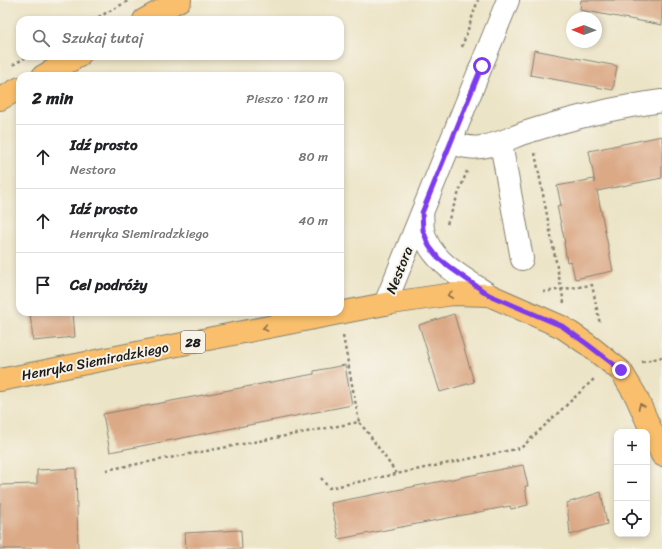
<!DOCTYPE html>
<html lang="pl">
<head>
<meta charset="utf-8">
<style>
  body { margin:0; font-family:Sriracha,sans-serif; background:#f2f2f2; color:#202124 }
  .controls { position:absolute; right:12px; bottom:12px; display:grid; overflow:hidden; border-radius:8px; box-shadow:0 2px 6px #0003 }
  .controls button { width:36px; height:36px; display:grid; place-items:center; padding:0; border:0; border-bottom:1px solid #e0e0e0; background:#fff; color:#202124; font:20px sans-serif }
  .compass { position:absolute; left:566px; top:12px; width:36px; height:36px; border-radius:50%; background:#fff; box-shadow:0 2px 6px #0003; rotate:271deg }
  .stop { position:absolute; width:12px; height:12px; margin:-9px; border:3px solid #7c3aed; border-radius:50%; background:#fff }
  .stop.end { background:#7c3aed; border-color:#fff; box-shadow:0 1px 4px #0008 }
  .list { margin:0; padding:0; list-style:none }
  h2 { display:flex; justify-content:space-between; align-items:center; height:52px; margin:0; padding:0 16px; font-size:17px }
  h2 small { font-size:13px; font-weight:400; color:#757577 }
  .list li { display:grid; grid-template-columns:26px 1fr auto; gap:12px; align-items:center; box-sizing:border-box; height:64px; padding:0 16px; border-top:1px solid #e0e0e0 }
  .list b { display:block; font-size:15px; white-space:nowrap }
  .list p { margin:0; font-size:13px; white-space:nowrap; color:#757577 }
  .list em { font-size:13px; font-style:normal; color:#757577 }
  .icon { flex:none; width:22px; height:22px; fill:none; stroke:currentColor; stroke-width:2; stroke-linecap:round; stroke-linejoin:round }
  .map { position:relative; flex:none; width:662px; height:549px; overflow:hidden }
  .search { position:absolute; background:#fff; box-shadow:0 2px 6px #0003; left:16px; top:16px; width:328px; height:44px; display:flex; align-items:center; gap:10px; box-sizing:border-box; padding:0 14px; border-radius:12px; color:#757577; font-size:15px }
  .panel { position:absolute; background:#fff; box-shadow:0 2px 6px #0003; left:16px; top:72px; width:328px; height:244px; border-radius:12px }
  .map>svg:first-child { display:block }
  .building { fill:#dba986 }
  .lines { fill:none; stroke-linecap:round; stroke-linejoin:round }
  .minor-casing { stroke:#848071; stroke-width:24 }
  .major-casing { stroke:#848071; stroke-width:24 }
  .path { stroke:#848071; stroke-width:2.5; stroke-dasharray:3 3; stroke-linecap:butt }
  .minor { stroke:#fff; stroke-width:22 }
  .major { stroke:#f9bf6c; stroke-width:22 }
  .oneway { stroke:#8a6e44 }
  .route { stroke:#7c3aed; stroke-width:5 }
  .labels { text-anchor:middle; stroke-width:4; stroke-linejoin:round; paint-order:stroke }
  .shield { fill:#f7f3e8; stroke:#5e5c59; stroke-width:1 }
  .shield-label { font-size:13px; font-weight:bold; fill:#1c1c1c }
  .street-label { font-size:14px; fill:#1c1c1c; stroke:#f7f3e8 }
</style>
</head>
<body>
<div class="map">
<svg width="662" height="549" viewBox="0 0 662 549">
  <rect width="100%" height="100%" fill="#f7f3e8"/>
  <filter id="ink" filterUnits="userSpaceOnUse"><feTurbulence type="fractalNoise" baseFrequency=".025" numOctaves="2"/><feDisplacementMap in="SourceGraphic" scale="8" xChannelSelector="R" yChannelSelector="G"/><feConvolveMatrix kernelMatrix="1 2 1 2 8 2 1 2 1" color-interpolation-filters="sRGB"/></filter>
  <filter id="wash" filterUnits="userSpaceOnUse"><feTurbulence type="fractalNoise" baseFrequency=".012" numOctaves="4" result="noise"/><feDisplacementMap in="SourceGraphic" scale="16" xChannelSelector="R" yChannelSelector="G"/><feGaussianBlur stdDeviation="0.9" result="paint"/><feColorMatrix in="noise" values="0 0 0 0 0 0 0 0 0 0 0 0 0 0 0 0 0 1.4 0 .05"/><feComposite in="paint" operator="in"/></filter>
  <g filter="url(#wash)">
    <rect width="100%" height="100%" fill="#ece4c6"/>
    <g id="blocks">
      <g class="building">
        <path d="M581,0H662V25L580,10Z"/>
        <path d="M534,50L617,66L613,90L530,75Z"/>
        <path d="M662,136V178L597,191L613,271L575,279L571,261L567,262L564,243H565L557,206L561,205L557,186L594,179L595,183L589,151Z"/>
        <path d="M30,312H73L75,337L33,341Z"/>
        <path d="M454,314L474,382L440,392L419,325Z"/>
        <path d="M345,365L352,405L110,452L103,414L314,374V371Z"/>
        <path d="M523,465L528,486H525L528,505L511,509L510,506L339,539L331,503Z"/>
        <path d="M76,468L78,549H0V485L37,484V470Z"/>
        <path d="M601,492L607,524L570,535L567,503Z"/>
        <path d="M241,530L242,549H186L185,533Z"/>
      </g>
    </g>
  </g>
  <g filter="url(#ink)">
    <use href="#blocks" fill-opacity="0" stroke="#848071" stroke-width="1"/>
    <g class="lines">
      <defs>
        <g id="minor">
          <path d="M451,142C461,146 470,149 481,147C497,145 510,138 524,133C568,119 617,107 662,101"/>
          <path d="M501,143L522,259"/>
          <path d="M422,213C423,218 422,224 423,229C428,261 465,278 489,295"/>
          <path d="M385,304L508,0"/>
        </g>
        <g id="major">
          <path d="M144,20L180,0"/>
          <path d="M43,76L79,56"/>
          <path d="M0,99L20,88"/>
          <path d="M0,380L385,304L453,294L489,295L562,327L587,344L621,371L636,396L662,455"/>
        </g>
      </defs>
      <use href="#minor" class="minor-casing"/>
      <use href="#major" class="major-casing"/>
      <g class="path">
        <path d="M93,20L130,0"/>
        <path d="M462,47L478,0"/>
        <path d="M13,65L28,56"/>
        <path d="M535,153L564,303"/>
        <path d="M447,224L467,171"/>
        <path d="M543,292L592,285L600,324"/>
        <path d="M343,336L359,422"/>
        <path d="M642,362L662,357"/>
        <path d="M106,470L359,422L368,433L397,474"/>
        <path d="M321,478L329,488L521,448L594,379"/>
      </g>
      <use href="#minor" class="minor"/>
      <use href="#major" class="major"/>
    </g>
    <defs><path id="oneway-chevron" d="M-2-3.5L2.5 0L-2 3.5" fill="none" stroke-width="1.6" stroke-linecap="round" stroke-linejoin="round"/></defs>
    <g class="oneway">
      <use href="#oneway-chevron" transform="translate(450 295) rotate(174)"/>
      <use href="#oneway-chevron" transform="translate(265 328) rotate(169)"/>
      <use href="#oneway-chevron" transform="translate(641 406) rotate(-114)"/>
    </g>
  </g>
  <g class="lines" filter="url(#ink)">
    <path class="route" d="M482,66L422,213L423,230L429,246L439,259L452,269L489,295L562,326L587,344L621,370"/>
  </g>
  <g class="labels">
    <rect class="shield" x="181" y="331" width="24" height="22" rx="3"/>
    <g class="shield-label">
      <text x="193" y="347">28</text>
    </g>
    <g class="street-label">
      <text transform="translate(399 270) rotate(-68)" y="5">Nestora</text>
      <text transform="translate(95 361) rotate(-11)" y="5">Henryka Siemiradzkiego</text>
    </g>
  </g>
</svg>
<div class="controls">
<button>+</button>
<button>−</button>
<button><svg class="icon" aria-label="locate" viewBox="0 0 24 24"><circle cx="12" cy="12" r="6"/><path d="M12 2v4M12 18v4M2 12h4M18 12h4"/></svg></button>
</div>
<svg class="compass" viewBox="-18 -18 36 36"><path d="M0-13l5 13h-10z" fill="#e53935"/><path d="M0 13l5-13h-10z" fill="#757577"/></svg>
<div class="stop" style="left:482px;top:66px"></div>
<div class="stop end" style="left:621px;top:370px"></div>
<div class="search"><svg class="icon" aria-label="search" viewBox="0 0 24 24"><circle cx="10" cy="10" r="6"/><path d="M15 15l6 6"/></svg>Szukaj tutaj</div>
<section class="panel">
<h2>2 min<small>Pieszo · 120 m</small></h2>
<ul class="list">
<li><svg class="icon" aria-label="ahead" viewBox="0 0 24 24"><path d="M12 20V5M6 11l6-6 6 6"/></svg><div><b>Idź prosto</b><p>Nestora</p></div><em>80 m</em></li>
<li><svg class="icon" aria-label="ahead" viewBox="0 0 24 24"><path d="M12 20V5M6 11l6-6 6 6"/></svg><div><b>Idź prosto</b><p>Henryka Siemiradzkiego</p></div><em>40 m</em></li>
<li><svg class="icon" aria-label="arrive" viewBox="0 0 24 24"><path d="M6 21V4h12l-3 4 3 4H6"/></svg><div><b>Cel podróży</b></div></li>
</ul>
</section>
</div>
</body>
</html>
